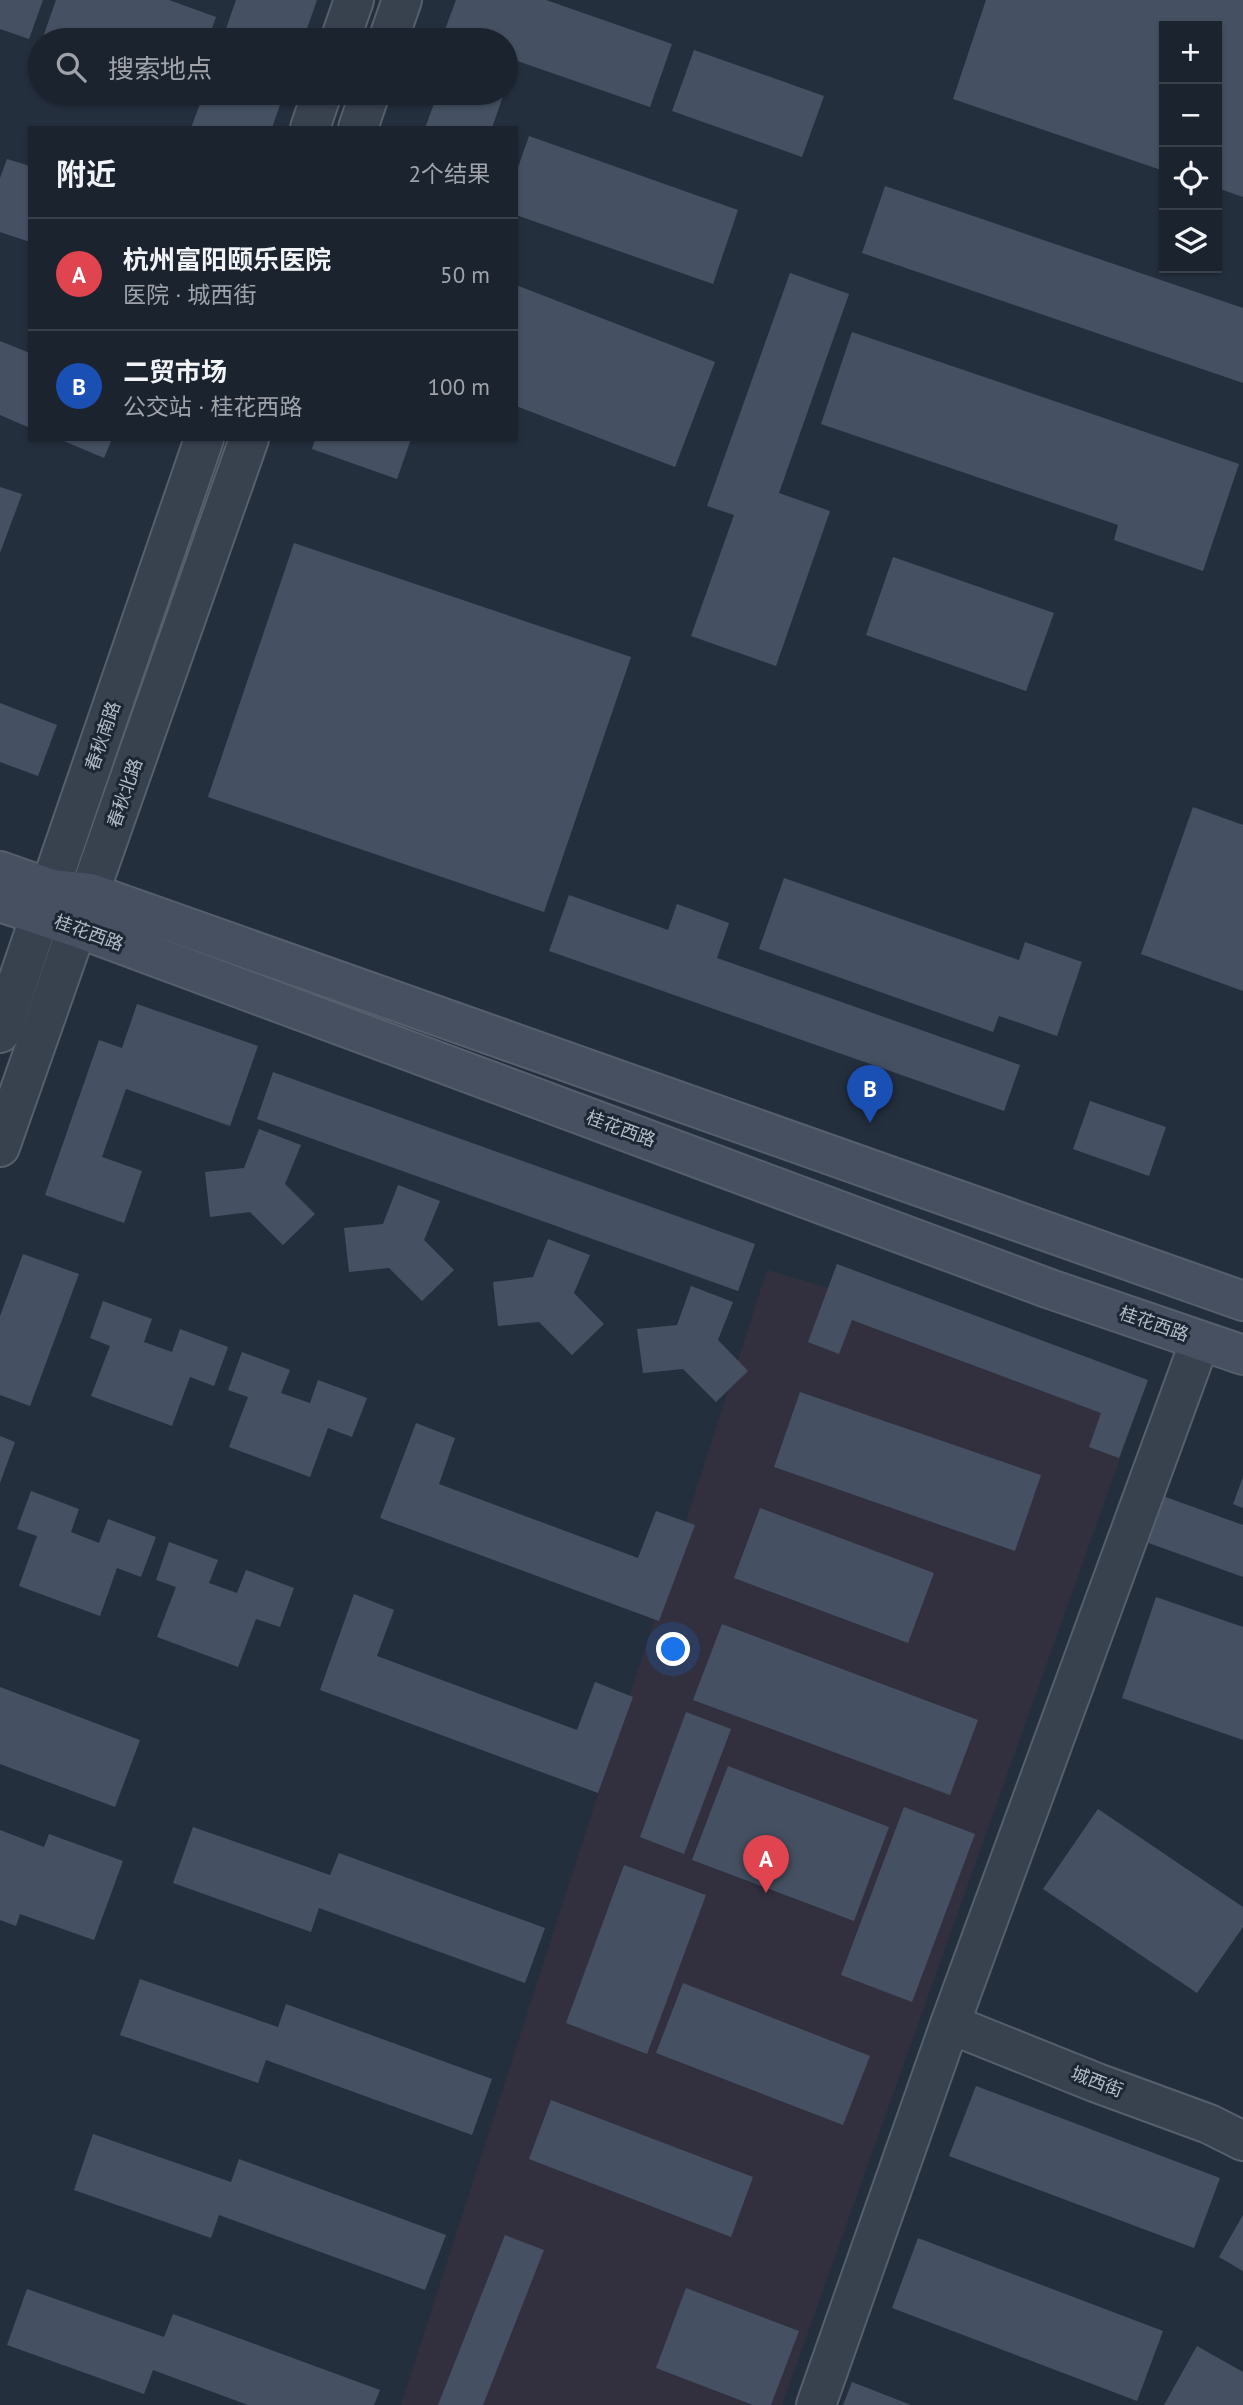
<!DOCTYPE html>
<html lang="zh">
<head>
<meta charset="utf-8">
<style>
  body { margin:0; font-family:"PT Sans","Noto Sans SC",sans-serif; background:#242b36; color:#f1f3f6 }
  .controls { position:absolute; right:21px; top:21px; display:grid; overflow:hidden; border-radius:0px; box-shadow:0 2px 5px #0004 }
  .controls button { width:63px; height:63px; display:grid; place-items:center; padding:0; border:0; border-bottom:2px solid #39404a; background:#1b232e; color:#f1f3f6; font:35px sans-serif }
  .you { position:absolute; left:674px; top:1650px; width:24px; height:24px; margin:-18px; border:5px solid #fff; border-radius:50%; background:#1a73e8; box-shadow:0 0 0 10px #1a73e833 }
  .badge { display:grid; place-items:center; width:46px; height:46px; border-radius:50%; background:#8ab4f8; color:#fff; font-size:23px; font-weight:700 }
  .pin { position:absolute; translate:-50% -58px; filter:drop-shadow(0 2px 4px #0008) }
  .pin::after { content:''; position:absolute; top:37px; width:24px; height:21px; background:inherit; clip-path:polygon(0 0,100% 0,50% 100%) }
  .list { margin:0; padding:0; list-style:none }
  h2 { display:flex; justify-content:space-between; align-items:center; height:91px; margin:0; padding:0 28px; font-size:30px }
  h2 small { font-size:23px; font-weight:400; color:#a0a4aa }
  .list li { display:grid; grid-template-columns:46px 1fr auto; gap:21px; align-items:center; box-sizing:border-box; height:112px; padding:0 28px; border-top:2px solid #39404a }
  .list b { display:block; font-size:26px; white-space:nowrap }
  .list p { margin:0; font-size:23px; white-space:nowrap; color:#a0a4aa }
  .list em { font-size:23px; font-style:normal; color:#a0a4aa }
  .icon { flex:none; width:38px; height:38px; fill:none; stroke:currentColor; stroke-width:2; stroke-linecap:round; stroke-linejoin:round }
  .map { position:relative; flex:none; width:1243px; height:2405px; overflow:hidden }
  .search { position:absolute; background:#1b232e; box-shadow:0 2px 5px #0004; left:28px; top:28px; width:490px; height:77px; display:flex; align-items:center; gap:18px; box-sizing:border-box; padding:0 24px; border-radius:38px; color:#a0a4aa; font-size:26px }
  .panel { position:absolute; background:#1b232e; box-shadow:0 2px 5px #0004; left:28px; top:126px; width:490px; height:315px; border-radius:0px }
  .map>svg:first-child { display:block }
  .medical { fill:#32303f }
  .building { fill:#455162 }
  .lines { fill:none; stroke-linecap:round; stroke-linejoin:round }
  .minor-casing { stroke:#565f6c; stroke-width:42 }
  .tertiary-casing { stroke:#565f6c; stroke-width:42 }
  .secondary-casing { stroke:#565f6c; stroke-width:42 }
  .minor { stroke:#38414e; stroke-width:38 }
  .tertiary { stroke:#38414e; stroke-width:38 }
  .secondary { stroke:#465061; stroke-width:38 }
  .labels { text-anchor:middle; stroke-width:6; stroke-linejoin:round; paint-order:stroke }
  .street-label { font-size:18px; fill:#b4bcc9; stroke:#1d2633 }
</style>
</head>
<body>
<div class="map">
<svg width="1243" height="2405" viewBox="0 0 1243 2405">
  <rect width="100%" height="100%" fill="#242f3e"/>
  <path class="medical" d="M767,1270L1148,1380L782,2405H401Z"/>
  <g class="building">
    <path d="M0,0H43L29,39L0,29Z"/>
    <path d="M56,0H169L216,17L208,40H42Z"/>
    <path d="M236,0H317L303,40H222Z"/>
    <path d="M456,0H546L672,44L650,107L506,57V40H459L443,35Z"/>
    <path d="M986,0H1243V197L1217,188V26H1164V171L953,99Z"/>
    <path d="M694,50L824,96L802,157L672,111Z"/>
    <path d="M204,93H284L272,128H191Z"/>
    <path d="M438,93H504L492,128H425Z"/>
    <path d="M529,136L738,210L713,284L516,215V173Z"/>
    <path d="M7,159L30,166V242L0,232V178Z"/>
    <path d="M885,186L1243,308V383L862,253Z"/>
    <path d="M790,273L849,294L779,493L830,511L776,666L691,636L734,515L707,506Z"/>
    <path d="M516,285L715,362L675,467L516,406Z"/>
    <path d="M852,332L1239,464L1203,571L1114,540L1118,525L821,424Z"/>
    <path d="M0,341L30,353V428L0,415Z"/>
    <path d="M59,439H112L104,458Z"/>
    <path d="M315,439H411L397,479L312,449Z"/>
    <path d="M0,487L22,494L0,553Z"/>
    <path d="M294,543L631,657L544,912L208,797Z"/>
    <path d="M893,557L1054,613L1026,691L866,635Z"/>
    <path d="M0,703L57,725L38,776L0,762Z"/>
    <path d="M1193,807L1243,825V991L1141,954Z"/>
    <path d="M784,878L1019,960L1025,942L1082,962L1057,1036L999,1016L993,1032L759,949Z"/>
    <path d="M569,895L668,930L677,904L729,923L717,958L1020,1065L1004,1111L549,951Z"/>
    <path d="M137,1004L258,1046L230,1126L126,1089L102,1157L142,1171L124,1223L45,1195L99,1040L122,1048Z"/>
    <path d="M273,1072L755,1244L738,1291L257,1119Z"/>
    <path d="M1090,1101L1166,1127L1149,1176L1073,1149Z"/>
    <path d="M259,1129L301,1145L285,1184L315,1214L283,1245L250,1212L210,1217L205,1172L244,1168Z"/>
    <path d="M398,1185L440,1201L424,1240L454,1270L422,1301L389,1268L349,1272L344,1228L383,1224Z"/>
    <path d="M548,1239L590,1255L574,1293L604,1324L572,1355L539,1322L498,1326L493,1282L533,1277Z"/>
    <path d="M23,1254L79,1274L30,1406L0,1395V1316Z"/>
    <path d="M837,1264L1148,1380L1119,1458L1089,1447L1101,1413L852,1320L839,1354L808,1342Z"/>
    <path d="M691,1286L733,1302L718,1340L748,1371L716,1402L683,1369L643,1373L637,1329L677,1325Z"/>
    <path d="M103,1301L152,1319L144,1342L172,1352L180,1329L228,1347L214,1386L190,1377L172,1426L91,1396L110,1346L90,1338Z"/>
    <path d="M242,1352L290,1370L281,1393L310,1403L318,1380L367,1398L352,1437L328,1428L310,1477L229,1447L248,1397L228,1390Z"/>
    <path d="M800,1392L1041,1475L1015,1551L774,1467Z"/>
    <path d="M416,1423L455,1438L439,1484L638,1558L656,1511L695,1525L659,1621L380,1518Z"/>
    <path d="M0,1436L15,1442L0,1483Z"/>
    <path d="M1243,1477V1508L1233,1504Z"/>
    <path d="M31,1491L79,1509L71,1532L99,1543L108,1519L156,1537L141,1577L117,1568L100,1616L19,1586L37,1536L17,1529Z"/>
    <path d="M1160,1495L1243,1525V1577L1143,1541Z"/>
    <path d="M760,1508L934,1573L908,1643L734,1578Z"/>
    <path d="M169,1542L218,1560L209,1583L237,1593L246,1570L294,1588L280,1627L256,1619L238,1667L157,1637L176,1587L156,1580Z"/>
    <path d="M354,1594L394,1610L377,1656L577,1730L595,1682L633,1697L598,1793L320,1690Z"/>
    <path d="M1156,1597L1243,1627V1740L1122,1698Z"/>
    <path d="M722,1624L978,1720L950,1795L693,1700Z"/>
    <path d="M0,1687L140,1740L115,1807L0,1764Z"/>
    <path d="M686,1712L731,1729L684,1854L640,1837Z"/>
    <path d="M728,1766L889,1827L854,1921L692,1860Z"/>
    <path d="M904,1807L975,1834L912,2002L841,1975Z"/>
    <path d="M1098,1809L1243,1907V1927L1197,1993L1043,1889Z"/>
    <path d="M193,1827L330,1875L339,1853L545,1928L525,1983L319,1908L311,1932L173,1883Z"/>
    <path d="M0,1830L44,1847L49,1834L123,1861L94,1940L20,1914L16,1926L0,1920Z"/>
    <path d="M624,1865L706,1895L647,2054L566,2023Z"/>
    <path d="M140,1979L278,2027L286,2004L492,2079L472,2135L266,2060L258,2083L120,2035Z"/>
    <path d="M683,1983L870,2056L843,2125L656,2053Z"/>
    <path d="M976,2086L1220,2178L1194,2248L949,2156Z"/>
    <path d="M551,2100L753,2177L731,2237L529,2159Z"/>
    <path d="M93,2134L231,2182L239,2159L446,2235L425,2290L219,2215L211,2238L74,2190Z"/>
    <path d="M1243,2215V2271L1219,2257Z"/>
    <path d="M505,2235L544,2250L483,2405H438Z"/>
    <path d="M918,2238L1163,2331L1137,2401L892,2308Z"/>
    <path d="M686,2288L799,2331L771,2405H753L656,2368Z"/>
    <path d="M27,2289L164,2337L173,2314L380,2390L374,2405H248L153,2370L144,2394L7,2345Z"/>
    <path d="M1197,2346L1243,2372V2405H1164Z"/>
    <path d="M852,2382L911,2405H843Z"/>
  </g>
  <g class="lines">
    <defs>
      <path id="minor" d="M816,2405L950,2024L1200,1341"/>
      <g id="tertiary">
        <path d="M340,40L354,0"/>
        <path d="M388,40L402,0"/>
        <path d="M310,128L322,93"/>
        <path d="M358,128L370,93"/>
        <path d="M0,1033L204,439"/>
        <path d="M0,1147L249,439"/>
        <path d="M950,2024L1097,2083L1209,2124L1243,2141"/>
      </g>
      <g id="secondary">
        <path d="M0,871L51,889L90,893L1243,1301"/>
        <path d="M0,902L78,928L1050,1289L1243,1355"/>
      </g>
    </defs>
    <use href="#minor" class="minor-casing"/>
    <use href="#tertiary" class="tertiary-casing"/>
    <use href="#secondary" class="secondary-casing"/>
    <use href="#minor" class="minor"/>
    <use href="#tertiary" class="tertiary"/>
    <use href="#secondary" class="secondary"/>
  </g>
  <g class="labels">
    <g class="street-label">
      <text transform="translate(103 736) rotate(-71)" y="6">春秋南路</text>
      <text transform="translate(125 793) rotate(-71)" y="6">春秋北路</text>
      <text transform="translate(89 933) rotate(20)" y="6">桂花西路</text>
      <text transform="translate(621 1129) rotate(20)" y="6">桂花西路</text>
      <text transform="translate(1154 1324) rotate(19)" y="6">桂花西路</text>
      <text transform="translate(1097 2082) rotate(21)" y="6">城西街</text>
    </g>
  </g>
</svg>
<div class="controls">
<button>+</button>
<button>−</button>
<button><svg class="icon" aria-label="locate" viewBox="0 0 24 24"><circle cx="12" cy="12" r="6"/><path d="M12 2v4M12 18v4M2 12h4M18 12h4"/></svg></button>
<button><svg class="icon" aria-label="layers" viewBox="0 0 24 24"><path d="M12 4l9 5-9 5-9-5zM3 14l9 5 9-5"/></svg></button>
</div>
<div class="you"></div>
<div class="pin badge" style="left:766px;top:1893px;background:#e0444e">A</div>
<div class="pin badge" style="left:870px;top:1123px;background:#1a4fb4">B</div>
<div class="search"><svg class="icon" aria-label="search" viewBox="0 0 24 24"><circle cx="10" cy="10" r="6"/><path d="M15 15l6 6"/></svg>搜索地点</div>
<section class="panel">
<h2>附近<small>2个结果</small></h2>
<ul class="list">
<li><span class="badge" style="background:#e0444e">A</span><div><b>杭州富阳颐乐医院</b><p>医院 · 城西街</p></div><em>50 m</em></li>
<li><span class="badge" style="background:#1a4fb4">B</span><div><b>二贸市场</b><p>公交站 · 桂花西路</p></div><em>100 m</em></li>
</ul>
</section>
</div>
</body>
</html>
